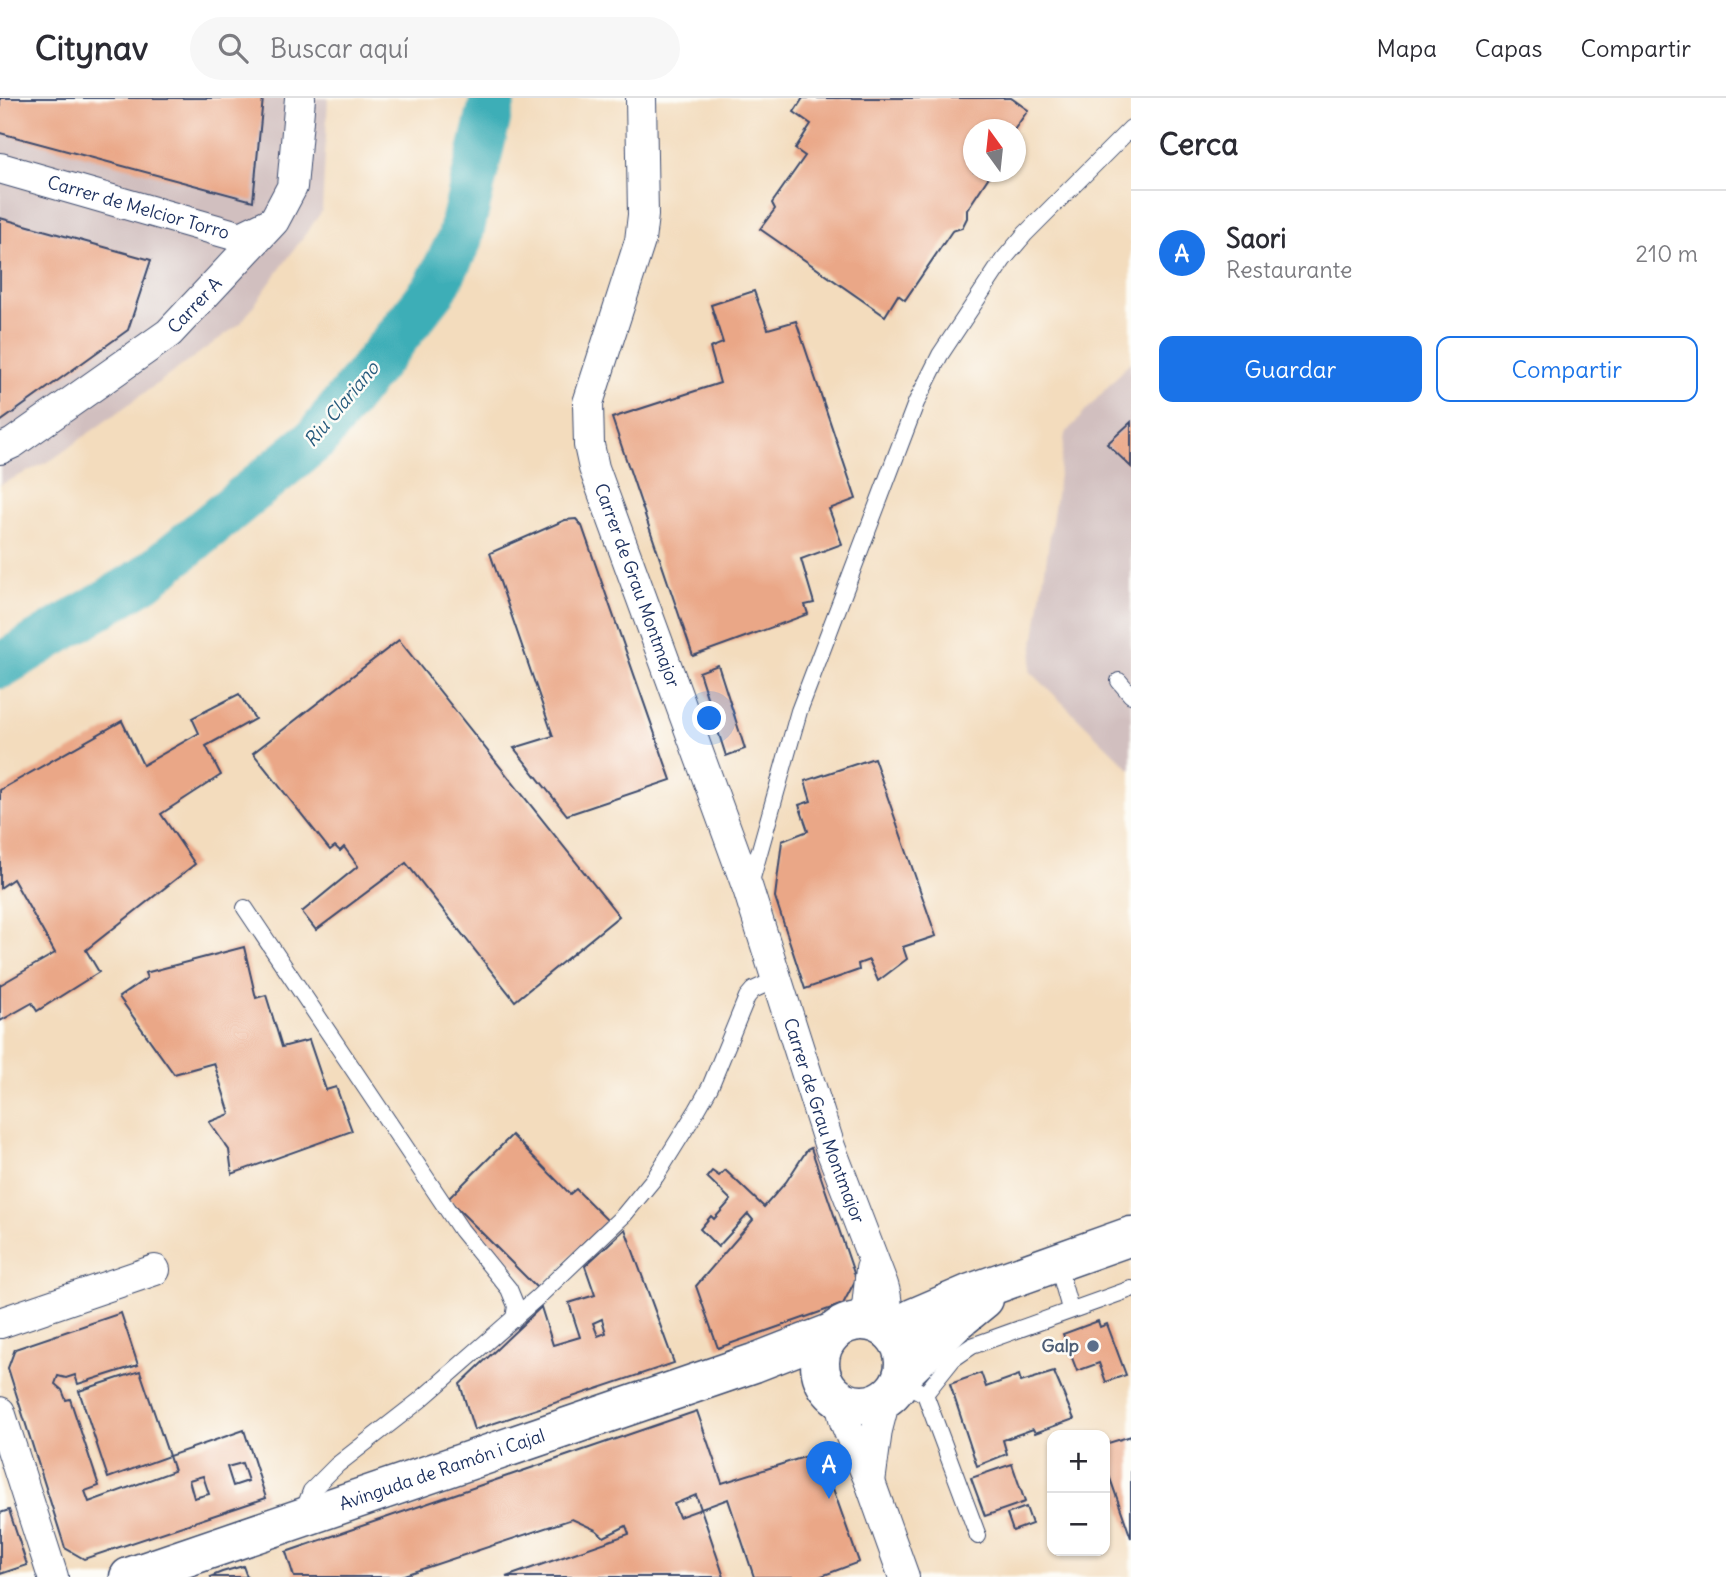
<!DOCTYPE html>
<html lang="es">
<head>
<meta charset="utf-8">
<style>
  body { margin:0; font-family:Delius,sans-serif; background:#f7f7f7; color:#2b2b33 }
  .controls { position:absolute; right:21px; bottom:21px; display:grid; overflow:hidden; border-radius:14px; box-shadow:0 2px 5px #0004 }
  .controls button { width:63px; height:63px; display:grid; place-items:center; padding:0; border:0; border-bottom:2px solid #e1e1e2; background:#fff; color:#2b2b33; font:35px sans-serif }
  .compass { position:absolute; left:963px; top:21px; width:63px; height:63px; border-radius:50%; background:#fff; box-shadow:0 2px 5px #0004; rotate:345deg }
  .you { position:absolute; left:710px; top:621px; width:24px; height:24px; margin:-18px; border:5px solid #fff; border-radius:50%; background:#1a73e8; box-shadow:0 0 0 10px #1a73e833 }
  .badge { display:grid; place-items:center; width:46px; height:46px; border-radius:50%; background:#1a73e8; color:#fff; font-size:23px; font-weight:700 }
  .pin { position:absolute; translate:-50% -58px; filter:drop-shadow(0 2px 4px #0008) }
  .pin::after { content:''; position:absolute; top:37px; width:24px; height:21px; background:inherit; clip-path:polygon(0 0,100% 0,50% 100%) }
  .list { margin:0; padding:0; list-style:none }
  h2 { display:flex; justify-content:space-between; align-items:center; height:91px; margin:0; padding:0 28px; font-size:30px }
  h2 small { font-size:23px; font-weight:400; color:#7c7c81 }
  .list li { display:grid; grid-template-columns:46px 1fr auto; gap:21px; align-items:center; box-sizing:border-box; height:126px; padding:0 28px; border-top:2px solid #e1e1e2 }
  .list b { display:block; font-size:26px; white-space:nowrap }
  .list p { margin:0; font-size:23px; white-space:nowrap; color:#7c7c81 }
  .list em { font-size:23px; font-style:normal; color:#7c7c81 }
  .actions { display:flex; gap:14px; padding:21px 28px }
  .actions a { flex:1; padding:16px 0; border:2px solid #1a73e8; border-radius:14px; text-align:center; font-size:24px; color:#1a73e8 }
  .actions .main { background:#1a73e8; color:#fff }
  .icon { flex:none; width:38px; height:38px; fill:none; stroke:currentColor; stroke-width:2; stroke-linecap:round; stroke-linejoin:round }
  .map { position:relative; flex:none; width:1131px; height:1479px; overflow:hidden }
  header { display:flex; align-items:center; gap:42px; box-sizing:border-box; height:98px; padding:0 35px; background:#fff; border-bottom:2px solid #e1e1e2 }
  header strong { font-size:33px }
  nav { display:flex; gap:38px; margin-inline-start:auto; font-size:24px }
  .search { width:490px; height:63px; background:#f7f7f7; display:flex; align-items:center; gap:18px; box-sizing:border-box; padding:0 24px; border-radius:38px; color:#7c7c81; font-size:26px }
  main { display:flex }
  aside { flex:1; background:#fff }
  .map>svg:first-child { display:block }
  .industrial { fill:#d1bfbf }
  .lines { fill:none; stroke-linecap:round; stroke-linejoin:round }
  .river { stroke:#3daeb7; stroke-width:46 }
  .building { fill:#eaa787; fill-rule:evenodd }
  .lane-casing { stroke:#3b496c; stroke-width:18 }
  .street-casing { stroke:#3b496c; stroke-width:32 }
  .secondary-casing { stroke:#3b496c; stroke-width:41 }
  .lane { stroke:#fff; stroke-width:16 }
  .street { stroke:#fff; stroke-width:30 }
  .secondary { stroke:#fff; stroke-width:38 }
  .service-dot { fill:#5c6f8a; stroke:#fdfcf7; stroke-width:2.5 }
  .labels { text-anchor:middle; stroke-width:5; stroke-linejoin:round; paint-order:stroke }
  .street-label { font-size:18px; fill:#1b2f5e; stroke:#fdfcf7 }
  .service-label { font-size:18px; font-weight:bold; fill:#4e5e75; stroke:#fdfcf7; text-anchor:end }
  .water-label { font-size:19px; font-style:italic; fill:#275b7d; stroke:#fdfcf7 }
</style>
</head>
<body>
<header>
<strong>Citynav</strong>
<div class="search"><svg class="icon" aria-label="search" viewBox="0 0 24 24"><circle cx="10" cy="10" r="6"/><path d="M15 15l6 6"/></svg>Buscar aquí</div>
<nav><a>Mapa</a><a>Capas</a><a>Compartir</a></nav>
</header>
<main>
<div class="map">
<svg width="1131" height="1479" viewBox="0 0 1131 1479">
  <rect width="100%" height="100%" fill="#fdfcf7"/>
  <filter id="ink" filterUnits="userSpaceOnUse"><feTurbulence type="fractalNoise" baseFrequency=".0143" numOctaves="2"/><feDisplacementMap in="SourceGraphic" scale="14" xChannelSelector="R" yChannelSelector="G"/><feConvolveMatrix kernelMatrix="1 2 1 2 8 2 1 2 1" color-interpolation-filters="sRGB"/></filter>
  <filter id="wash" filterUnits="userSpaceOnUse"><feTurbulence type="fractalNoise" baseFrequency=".00686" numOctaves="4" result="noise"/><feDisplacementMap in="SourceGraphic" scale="28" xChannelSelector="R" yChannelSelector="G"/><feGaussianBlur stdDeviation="1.57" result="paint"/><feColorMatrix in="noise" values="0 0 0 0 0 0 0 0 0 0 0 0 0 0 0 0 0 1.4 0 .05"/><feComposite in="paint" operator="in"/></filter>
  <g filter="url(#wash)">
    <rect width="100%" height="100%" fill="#f3dcbd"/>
    <g class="industrial">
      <path d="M0,0H328L322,113L241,225L53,361L0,387Z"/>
      <path d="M1131,263V672L1030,573L1065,336Z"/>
    </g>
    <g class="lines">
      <path class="river" d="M0,568L145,481L317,340L436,189L459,143L493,0"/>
    </g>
    <g id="blocks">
      <g class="building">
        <path d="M0,0H263L253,103L0,35Z"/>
        <path d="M803,0H1011L1028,12L1014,32H974V74H992L967,112V120L962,130L952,133L905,202L898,197L885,218L760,131L775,111L772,105L805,58L795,51L811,26L794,14Z"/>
        <path d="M0,120L151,162L128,232L0,324Z"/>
        <path d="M754,193L768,231L796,223L856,401L829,411L842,446L801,461L814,505L805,507L808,516L693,558L612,320L720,285L710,250L723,245L711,207Z"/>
        <path d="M1131,324V369L1107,346Z"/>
        <path d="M576,421L582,428L671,682L567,717L514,650L553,638L490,455L565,422Z"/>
        <path d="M399,542L619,818L515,903L406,765L316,832L302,814L358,768L344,749L340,753L335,748L330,752L253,655Z"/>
        <path d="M718,567L745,651L726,658L699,574Z"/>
        <path d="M239,596L255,621L206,648L221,677L161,716L195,766L86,852L99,874L37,913L32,905L0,923V887L55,855L13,781L0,790V692L122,623L143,667L199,635L192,620Z"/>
        <path d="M874,660L936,838L903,849L907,861L878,883L869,862L858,866L859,872L805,891L775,799L782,743L808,733L799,707L811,703L805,683Z"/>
        <path d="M244,849L256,900L266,897L282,949L309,942L326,992L336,989L352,1033L232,1076L229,1052L209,1024L230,1016L214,965L174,976L119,899L147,880L145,875Z"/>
        <path d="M512,1037L570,1096L576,1091L607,1122L537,1190L448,1101Z"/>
        <path d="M811,1050L856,1181L843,1206L718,1250L696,1188L753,1122L748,1116L718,1149L700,1131L711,1118L714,1121L731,1102L707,1079L712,1073L719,1078L725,1072L764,1109L786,1084L807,1052Z"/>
        <path d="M625,1131L674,1265L474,1332L460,1286L541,1209L553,1247L580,1239L569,1205L595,1197L585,1168ZM602,1221L606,1235L598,1238L593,1225Z"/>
        <path d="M121,1215L138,1267L78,1286L75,1277L66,1280L58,1278L55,1286L62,1292L66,1302L70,1301L99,1388L85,1393L89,1404L174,1373L169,1358L244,1332L266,1400L84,1461L65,1450L8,1270L15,1251ZM242,1365L248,1383L233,1388L227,1369ZM203,1378L209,1396L194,1400L189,1382Z"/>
        <path d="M1098,1223L1100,1229L1107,1226L1126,1277L1106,1284L1099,1265L1077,1273L1063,1236Z"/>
        <path d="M140,1273L169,1358L108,1380L79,1293Z"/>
        <path d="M1054,1274L1074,1321L1035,1335L1033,1331L1003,1342L1007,1356L977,1368L950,1286L981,1275L986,1289L1019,1277L1021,1284Z"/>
        <path d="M697,1313L722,1385L820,1354L859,1464L819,1479H754L728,1401L701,1411L696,1397L674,1406L679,1419L701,1411L724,1479H506L629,1436L626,1428L604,1439L596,1432L572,1421L398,1479H294L286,1454Z"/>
        <path d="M1131,1338V1440L1105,1366V1346Z"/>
        <path d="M1012,1366L1025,1404L985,1418L971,1380Z"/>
        <path d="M1026,1409L1032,1426L1013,1433L1007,1416Z"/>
        <path d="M9,1412L27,1467L0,1476V1415Z"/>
        <path d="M243,1468L247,1479H210L222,1474Z"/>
      </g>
    </g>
  </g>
  <g filter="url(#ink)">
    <use href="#blocks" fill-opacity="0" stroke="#3b496c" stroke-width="2"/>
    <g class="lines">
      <defs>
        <g id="lane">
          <path d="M1119,583L1131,597"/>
          <path d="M750,787L799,613L916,305L940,257L1003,162L1025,136L1131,30"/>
          <path d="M245,810L461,1132L509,1191L516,1208L514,1221"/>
          <path d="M1057,1164L1070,1211"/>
          <path d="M915,1291L925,1296L978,1438"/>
          <path d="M925,1296L953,1261L972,1248L1131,1191"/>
          <path d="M306,1416L305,1409L311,1393L337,1367L419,1303L538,1199L624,1117L656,1078L697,1012L710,989L747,899L753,892L777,881"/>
        </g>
        <g id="street">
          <path id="s1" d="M641,0L643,117L640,143L588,305L589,347L594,370L748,791L830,1049L883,1187C888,1203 888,1212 881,1227"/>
          <path id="s2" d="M0,70L241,139L270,125"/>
          <path id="s3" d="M0,351L13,345L169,235L274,123L292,89L300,0"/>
          <path d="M857,1223L867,1209L871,1171"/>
          <path d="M0,1225L155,1172"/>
          <path d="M839,1301L845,1324L870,1384L904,1479"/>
          <path d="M0,1314L53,1479"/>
          <path d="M870,1384L877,1332L885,1301"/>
        </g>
        <g id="secondary">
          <circle cx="862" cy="1265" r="42"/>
          <path d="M892,1235L913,1220L971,1195L1131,1138"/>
          <path d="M904,1274L957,1223L984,1201"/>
          <path id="s4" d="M129,1479L754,1265L831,1235"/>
        </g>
      </defs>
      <use href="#lane" class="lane-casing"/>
      <use href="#street" class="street-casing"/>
      <use href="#secondary" class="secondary-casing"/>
      <use href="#lane" class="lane"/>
      <use href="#street" class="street"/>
      <use href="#secondary" class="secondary"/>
    </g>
  </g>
  <circle class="service-dot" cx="1093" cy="1248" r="7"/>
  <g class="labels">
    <g class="street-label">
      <text dy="6" stroke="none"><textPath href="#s2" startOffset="144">Carrer de Melcior Torro</textPath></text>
      <text dy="6" stroke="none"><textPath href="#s3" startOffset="243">Carrer A</textPath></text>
      <text dy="6" stroke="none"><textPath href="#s1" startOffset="504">Carrer de Grau Montmajor</textPath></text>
      <text dy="6" stroke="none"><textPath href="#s1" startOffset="1071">Carrer de Grau Montmajor</textPath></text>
      <text dy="6" stroke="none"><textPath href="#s4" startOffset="331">Avinguda de Ramón i Cajal</textPath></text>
    </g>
    <g class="service-label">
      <text x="1079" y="1254">Galp</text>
    </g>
    <g class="water-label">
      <text transform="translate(341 306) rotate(-50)" y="7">Riu Clariano</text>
    </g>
  </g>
</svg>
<div class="controls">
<button>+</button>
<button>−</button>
</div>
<svg class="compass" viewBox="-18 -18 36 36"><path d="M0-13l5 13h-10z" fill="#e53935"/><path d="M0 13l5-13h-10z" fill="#7c7c81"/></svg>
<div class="you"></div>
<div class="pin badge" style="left:829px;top:1401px">A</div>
</div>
<aside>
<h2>Cerca<small></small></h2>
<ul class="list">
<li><span class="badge">A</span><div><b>Saori</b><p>Restaurante</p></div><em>210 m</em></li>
</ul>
<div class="actions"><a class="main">Guardar</a><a>Compartir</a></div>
</aside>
</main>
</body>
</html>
